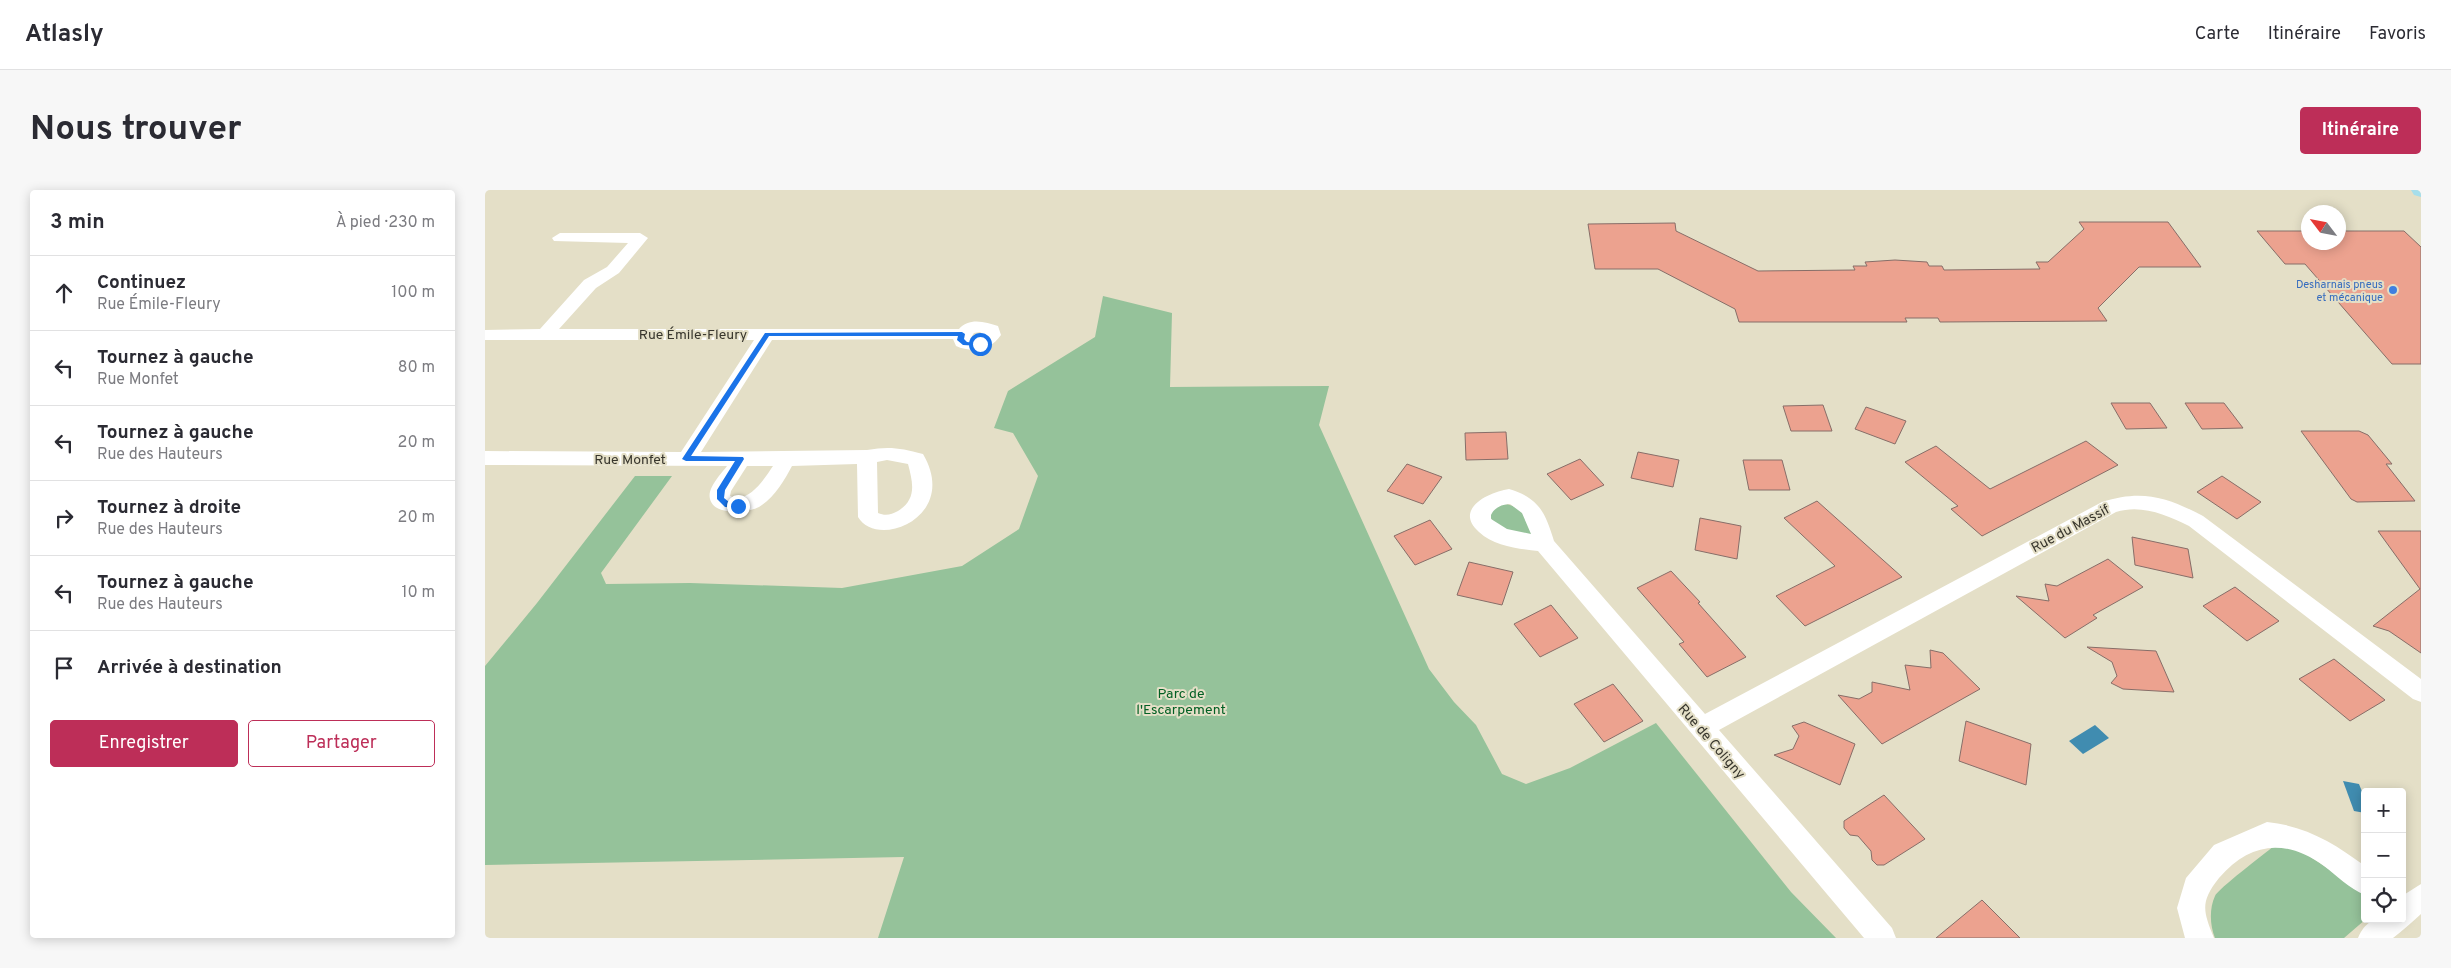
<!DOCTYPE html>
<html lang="fr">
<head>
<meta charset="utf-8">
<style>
  body { margin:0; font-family:Overpass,sans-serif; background:#f7f7f7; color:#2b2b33 }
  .controls { position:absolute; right:15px; bottom:15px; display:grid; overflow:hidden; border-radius:5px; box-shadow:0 2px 12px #0003 }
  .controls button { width:45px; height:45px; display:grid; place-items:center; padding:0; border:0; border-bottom:1px solid #e1e1e2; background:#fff; color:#2b2b33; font:25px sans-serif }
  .compass { position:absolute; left:1816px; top:15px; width:45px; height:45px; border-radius:50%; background:#fff; box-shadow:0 2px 12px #0003; rotate:302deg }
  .stop { position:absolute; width:15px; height:15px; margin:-11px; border:4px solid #1a73e8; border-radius:50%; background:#fff }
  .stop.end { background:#1a73e8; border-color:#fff; box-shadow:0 1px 5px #0008 }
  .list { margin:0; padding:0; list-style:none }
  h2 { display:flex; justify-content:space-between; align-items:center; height:65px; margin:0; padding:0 20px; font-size:21px }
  h2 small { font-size:16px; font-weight:400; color:#7c7c81 }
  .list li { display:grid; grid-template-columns:32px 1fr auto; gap:15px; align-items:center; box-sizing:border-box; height:75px; padding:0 20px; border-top:1px solid #e1e1e2 }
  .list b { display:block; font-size:19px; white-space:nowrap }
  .list p { margin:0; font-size:16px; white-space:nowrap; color:#7c7c81 }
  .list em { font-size:16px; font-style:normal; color:#7c7c81 }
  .actions { display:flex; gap:10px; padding:15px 20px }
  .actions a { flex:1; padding:11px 0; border:1px solid #bd2e58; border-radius:5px; text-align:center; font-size:18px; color:#bd2e58 }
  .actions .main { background:#bd2e58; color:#fff }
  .icon { flex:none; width:28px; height:28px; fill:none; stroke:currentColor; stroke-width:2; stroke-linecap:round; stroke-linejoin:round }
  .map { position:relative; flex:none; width:1936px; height:748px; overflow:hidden; border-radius:5px }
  header { display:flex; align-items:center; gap:30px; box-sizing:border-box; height:70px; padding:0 25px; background:#fff; border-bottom:1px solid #e1e1e2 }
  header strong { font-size:24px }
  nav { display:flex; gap:28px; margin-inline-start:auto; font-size:18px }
  .intro { display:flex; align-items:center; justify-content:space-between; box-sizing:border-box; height:120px; padding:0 30px }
  h1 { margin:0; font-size:35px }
  .button { padding:12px 22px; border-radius:5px; background:#bd2e58; color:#fff; font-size:18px; font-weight:700 }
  main { display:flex; gap:30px; padding:0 30px }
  aside { flex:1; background:#fff; border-radius:5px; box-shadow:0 2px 12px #0003 }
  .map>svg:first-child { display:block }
  .green { fill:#95c29a }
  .water { fill:#408cb0 }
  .building { fill:#eca28f; stroke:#876e68 }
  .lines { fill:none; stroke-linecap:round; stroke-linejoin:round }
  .minor { fill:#fff; fill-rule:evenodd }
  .major { fill:#a6deeb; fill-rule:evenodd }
  .route { fill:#1a73e8 }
  .shop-dot { fill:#3f7fe0; stroke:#e4dfc7; stroke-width:2 }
  .labels { text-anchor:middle; stroke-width:4; stroke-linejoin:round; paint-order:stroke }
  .far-shop-label { font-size:11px; fill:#366cbe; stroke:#e4dfc7; text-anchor:end }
  .street-label { font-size:14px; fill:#38362d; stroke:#e4dfc7 }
  .park-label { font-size:14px; fill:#026024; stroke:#e4dfc7 }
</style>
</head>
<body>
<header>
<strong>Atlasly</strong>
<nav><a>Carte</a><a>Itinéraire</a><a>Favoris</a></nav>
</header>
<div class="intro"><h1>Nous trouver</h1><a class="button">Itinéraire</a></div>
<main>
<aside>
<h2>3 min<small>À pied · 230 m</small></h2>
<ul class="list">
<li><svg class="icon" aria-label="ahead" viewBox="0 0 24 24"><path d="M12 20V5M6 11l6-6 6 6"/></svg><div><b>Continuez</b><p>Rue Émile-Fleury</p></div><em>100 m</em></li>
<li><svg class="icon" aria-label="left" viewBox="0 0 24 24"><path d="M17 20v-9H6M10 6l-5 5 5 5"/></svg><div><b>Tournez à gauche</b><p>Rue Monfet</p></div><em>80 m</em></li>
<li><svg class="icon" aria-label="left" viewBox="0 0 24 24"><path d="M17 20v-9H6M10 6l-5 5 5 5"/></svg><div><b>Tournez à gauche</b><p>Rue des Hauteurs</p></div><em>20 m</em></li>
<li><svg class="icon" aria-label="right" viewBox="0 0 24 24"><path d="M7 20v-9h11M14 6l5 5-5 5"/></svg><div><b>Tournez à droite</b><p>Rue des Hauteurs</p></div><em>20 m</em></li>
<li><svg class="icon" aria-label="left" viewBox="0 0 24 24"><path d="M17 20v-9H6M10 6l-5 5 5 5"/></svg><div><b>Tournez à gauche</b><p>Rue des Hauteurs</p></div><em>10 m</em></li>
<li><svg class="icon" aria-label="arrive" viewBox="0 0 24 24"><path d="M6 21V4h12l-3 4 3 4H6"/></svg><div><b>Arrivée à destination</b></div></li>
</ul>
<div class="actions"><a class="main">Enregistrer</a><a>Partager</a></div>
</aside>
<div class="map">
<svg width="1936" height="748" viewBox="0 0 1936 748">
  <rect width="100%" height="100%" fill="#e4dfc7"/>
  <g class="green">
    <path d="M618,106L687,123L685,197L844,196L834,235L944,479L969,512L991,535L1017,584L1041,594L1085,578L1171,533L1306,702L1351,748H393L419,667L0,675V476L52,413L150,286H187L116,383L121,394L205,393L357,398L477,376L534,339L553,286L528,243L509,238L523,201L610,147Z"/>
    <path d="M1018,314C1038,315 1043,331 1049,346C1035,343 1000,340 1006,320Z"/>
    <path d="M1789,656L1815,660L1880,703L1881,729L1859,748H1730C1725,736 1724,719 1730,706C1733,699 1779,664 1789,656Z"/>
  </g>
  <g class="water">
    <path d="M1610,535L1624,548L1598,564L1584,551Z"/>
    <path d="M1858,591L1874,594L1880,609V623L1869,621Z"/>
  </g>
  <g class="building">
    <path d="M1594,32H1683L1716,77H1654L1613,118L1622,131L1455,132L1453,128H1420L1422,132H1254L1250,119L1173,79H1110L1103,34L1190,33L1191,41L1273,81L1370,80L1368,76H1382L1380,72L1410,70L1442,72L1444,76H1457L1459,80L1555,79L1551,72H1563L1599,39Z"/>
    <path d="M1772,41H1824V52H1854V41H1919L1936,57V174H1907L1820,74H1800Z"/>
    <path d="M1626,213H1665L1682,238L1641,239Z"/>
    <path d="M1700,213H1739L1758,238L1717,239Z"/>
    <path d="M1338,215L1347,241H1306L1298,216Z"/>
    <path d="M1381,217L1421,231L1410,254L1370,239Z"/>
    <path d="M1816,241H1874L1883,245L1907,274H1901L1930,311L1872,312L1866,309Z"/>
    <path d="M1021,242L1023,269L981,270L980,243Z"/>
    <path d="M1601,251L1633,275L1497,346L1466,319L1473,316L1420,272L1451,256L1505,299Z"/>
    <path d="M1153,262L1194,270L1188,297L1146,288Z"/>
    <path d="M1095,269L1119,295L1086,310L1062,284Z"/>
    <path d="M1258,270H1297L1305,300H1264Z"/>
    <path d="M922,274L957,287L938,314L902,301Z"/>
    <path d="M1737,286L1776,312L1752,329L1712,302Z"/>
    <path d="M1332,311L1417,387L1320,436L1291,406L1350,376L1299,328Z"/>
    <path d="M1215,328L1256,336L1252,369L1210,360Z"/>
    <path d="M945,330L967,359L930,375L909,346Z"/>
    <path d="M1893,341H1936V463L1904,441L1888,436L1935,399Z"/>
    <path d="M1647,347L1703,359L1708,388L1650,375Z"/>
    <path d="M1623,369L1658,397L1608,425L1612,428L1580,448L1531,406L1564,411L1560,394L1572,396Z"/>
    <path d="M984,372L1028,382L1017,415L972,405Z"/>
    <path d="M1186,381L1215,412L1213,413L1261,467L1222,487L1194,454L1199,452L1152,398Z"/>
    <path d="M1750,397L1794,431L1762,451L1718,416Z"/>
    <path d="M1066,415L1093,448L1055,467L1029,434Z"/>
    <path d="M1602,457L1671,461L1689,502L1638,499L1626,493L1632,486L1627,472Z"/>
    <path d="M1445,460L1458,463L1495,499L1397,554L1353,505L1374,509L1387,502V492L1425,500L1420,475L1446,478Z"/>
    <path d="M1849,469L1900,510L1865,531L1814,489Z"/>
    <path d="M1128,494L1158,531L1119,552L1089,514Z"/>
    <path d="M1481,531L1546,554L1541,595L1474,571Z"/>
    <path d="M1319,532L1370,554L1355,595L1289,565L1308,559L1314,546L1307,536Z"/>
    <path d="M1399,605L1440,649L1399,675H1392L1387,670L1386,661L1373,646L1365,645L1359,638V631Z"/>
    <path d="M1497,710L1535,748H1451Z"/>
  </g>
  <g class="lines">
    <g class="minor">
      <path d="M75,43H155L163,48L134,83L111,98L74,139H474C484,127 501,132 513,136L516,145C505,161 487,163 471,156L468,149L287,150L216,262L382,260C404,256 416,258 438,264C475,327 392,360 373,327L372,274L307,276C299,291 289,308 274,317C262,323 229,326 225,309C222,298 236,284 242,276L0,275V261L196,262L269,150H0V140L55,139L99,90L122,77L143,53L69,51L67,48ZM495,142L498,144L491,149H485L489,143ZM402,270L423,274C428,293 432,309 413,321C406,325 400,326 393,323L392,272ZM262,276H288C280,288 263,315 245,306L246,301Z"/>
      <path d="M1024,299C1054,308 1060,322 1069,351L1220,524L1617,312C1657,299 1682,307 1718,326L1936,489V512L1928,509L1704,336C1681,325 1657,314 1631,322L1234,540L1407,738L1411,748H1379L1053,361C1034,359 1009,356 994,342C968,319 1004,302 1024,299ZM1025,314L1037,323L1046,344L1022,339L1006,329V325C1009,318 1017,314 1025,314Z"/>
      <path d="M1782,632C1821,636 1849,653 1880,676V705C1864,698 1852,686 1839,676C1800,648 1765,652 1734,688C1715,712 1718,721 1729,748H1700L1692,718L1701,688L1729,655Z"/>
      <path d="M1936,694V724C1926,733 1918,740 1908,748H1873C1883,725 1896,729 1917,729V706Z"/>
    </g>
    <path class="major" d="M1926,0H1936V7L1929,5Z"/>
  </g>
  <path class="route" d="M477,142L480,144L479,149L482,152L498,154L495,156L478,155L472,150L473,146H284L206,266L258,267L259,269L240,300L239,308L244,312L256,314V318L240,317L232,309V300L250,271H201L197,269L280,143Z"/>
  <circle class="shop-dot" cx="1908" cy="100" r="5"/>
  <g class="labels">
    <g class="far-shop-label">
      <text x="1898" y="98">Desharnais pneus<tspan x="1898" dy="13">et mécanique</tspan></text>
    </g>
    <g class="street-label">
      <text x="208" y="149">Rue Émile-Fleury</text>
      <text x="145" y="274">Rue Monfet</text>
      <text transform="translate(1585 338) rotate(-28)" y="5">Rue du Massif</text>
      <text transform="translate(1227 551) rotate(49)" y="5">Rue de Coligny</text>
    </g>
    <g class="park-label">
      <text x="696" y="508">Parc de<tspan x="696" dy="16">l'Escarpement</tspan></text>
    </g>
  </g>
</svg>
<div class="controls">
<button>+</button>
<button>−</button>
<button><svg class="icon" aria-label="locate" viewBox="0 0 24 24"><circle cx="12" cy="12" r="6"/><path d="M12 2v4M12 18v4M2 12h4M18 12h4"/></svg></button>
</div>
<svg class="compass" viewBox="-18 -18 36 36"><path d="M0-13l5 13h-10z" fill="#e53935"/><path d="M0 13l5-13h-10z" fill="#7c7c81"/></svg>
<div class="stop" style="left:495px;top:154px"></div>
<div class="stop end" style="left:253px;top:316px"></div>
</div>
</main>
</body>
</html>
